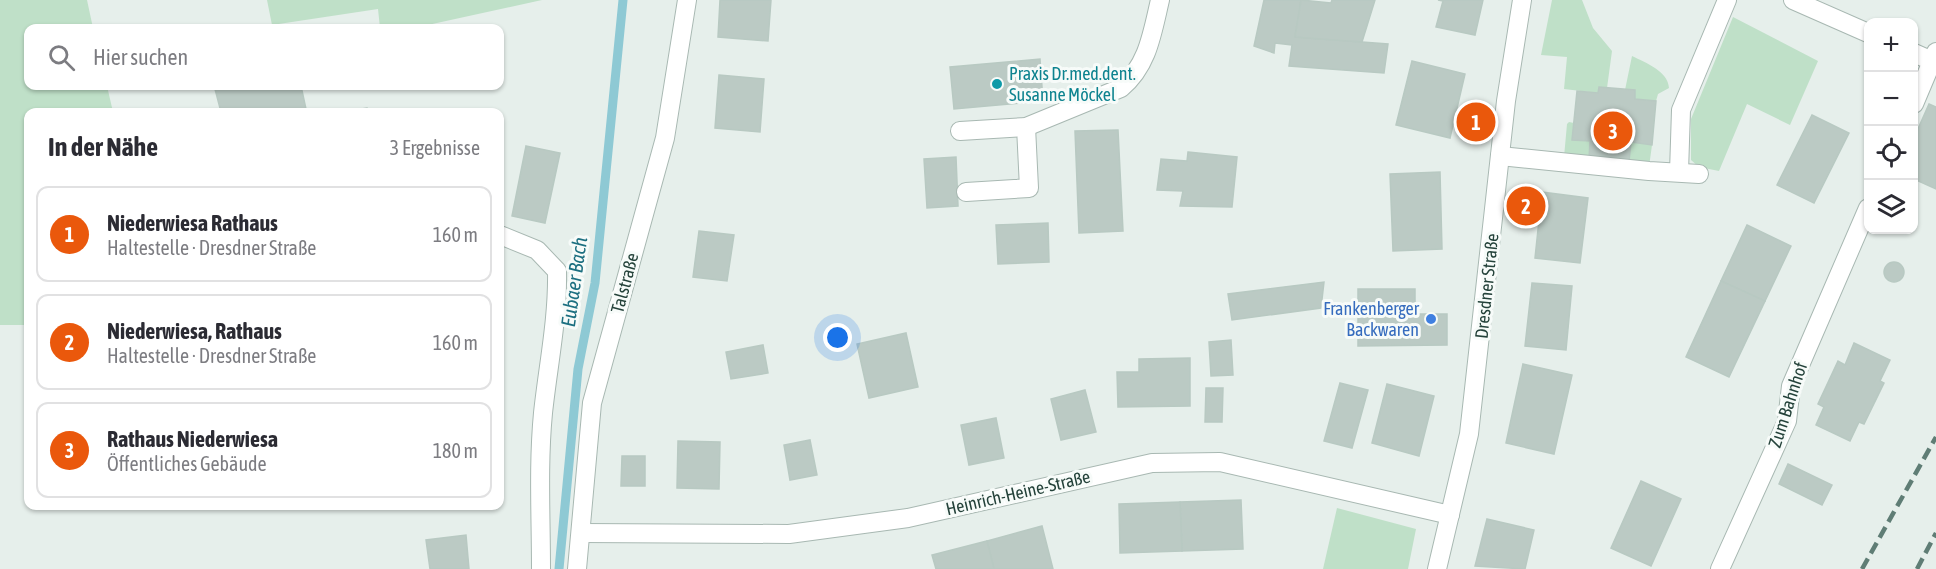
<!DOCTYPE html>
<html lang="de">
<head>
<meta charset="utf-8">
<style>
  body { margin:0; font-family:"Asap Condensed",sans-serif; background:#f7f7f7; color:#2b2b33 }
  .controls { position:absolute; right:18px; top:18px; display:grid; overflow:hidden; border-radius:12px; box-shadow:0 2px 4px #0004 }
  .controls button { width:54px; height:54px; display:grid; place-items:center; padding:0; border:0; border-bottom:2px solid #e1e1e2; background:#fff; color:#2b2b33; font:30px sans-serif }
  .you { position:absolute; left:838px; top:338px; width:21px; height:21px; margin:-15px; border:4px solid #fff; border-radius:50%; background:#1a73e8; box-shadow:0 0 0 9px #1a73e833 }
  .badge { display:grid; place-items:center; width:39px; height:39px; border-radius:50%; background:#ea580c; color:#fff; font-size:20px; font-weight:700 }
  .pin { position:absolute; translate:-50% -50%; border:3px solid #fff; box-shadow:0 2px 6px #0006 }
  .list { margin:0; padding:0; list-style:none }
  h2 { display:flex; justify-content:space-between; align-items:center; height:78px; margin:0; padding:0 24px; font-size:26px }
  h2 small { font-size:20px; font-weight:400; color:#7c7c81 }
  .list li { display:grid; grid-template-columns:39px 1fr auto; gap:18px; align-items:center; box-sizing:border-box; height:96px; margin:0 12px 12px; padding:0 12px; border:2px solid #e1e1e2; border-radius:12px }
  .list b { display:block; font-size:22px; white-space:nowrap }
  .list p { margin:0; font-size:20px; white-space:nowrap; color:#7c7c81 }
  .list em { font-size:20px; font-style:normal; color:#7c7c81 }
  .icon { flex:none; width:33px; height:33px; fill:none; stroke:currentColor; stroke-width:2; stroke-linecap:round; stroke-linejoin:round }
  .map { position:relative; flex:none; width:1936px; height:569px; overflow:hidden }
  .search { position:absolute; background:#fff; box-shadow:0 2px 4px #0004; left:24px; top:24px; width:480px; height:66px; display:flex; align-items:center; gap:15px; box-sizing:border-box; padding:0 21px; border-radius:12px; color:#7c7c81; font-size:22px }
  .panel { position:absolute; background:#fff; box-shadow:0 2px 4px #0004; left:24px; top:108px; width:480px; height:402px; border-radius:12px }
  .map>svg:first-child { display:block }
  .green { fill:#bfe0c8 }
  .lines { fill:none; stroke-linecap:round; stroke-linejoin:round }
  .stream { stroke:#8ec9d4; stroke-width:9 }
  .building { fill:#bbcac4; stroke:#b8c9c2; stroke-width:1.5 }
  .minor-casing { stroke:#a8b8b2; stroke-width:20 }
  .minor { stroke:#fff; stroke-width:18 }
  .rail { stroke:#5f7d75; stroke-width:4.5; stroke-dasharray:12 6; stroke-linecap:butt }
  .culture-dot { fill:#0f9aa8; stroke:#f7fbf9; stroke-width:2 }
  .shop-dot { fill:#3f7fe0; stroke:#f7fbf9; stroke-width:2 }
  .labels { text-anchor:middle; stroke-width:6; stroke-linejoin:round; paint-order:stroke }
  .culture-label { font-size:18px; fill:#0d838f; stroke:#f7fbf9; text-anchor:start }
  .street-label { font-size:18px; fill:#24423a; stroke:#f7fbf9 }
  .shop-label { font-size:18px; fill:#366cbe; stroke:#f7fbf9; text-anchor:end }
  .water-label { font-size:20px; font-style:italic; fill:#1c6f80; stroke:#f7fbf9 }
</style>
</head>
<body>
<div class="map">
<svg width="1936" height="569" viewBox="0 0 1936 569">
  <rect width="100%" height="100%" fill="#e6efeb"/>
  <g class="green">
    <path d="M0,0H87L93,28H28V86H107L113,112H28V325H0Z"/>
    <path d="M267,0H542L414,28H380L378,9L272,25Z"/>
    <path d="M1552,0H1582L1593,28L1612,51L1607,88L1599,87L1598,93L1564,89L1567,57L1541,55Z"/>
    <path d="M1733,17L1818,61L1790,125L1747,104L1719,171L1699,167L1691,160V119Z"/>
    <path d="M1632,56C1646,63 1668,71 1669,88L1658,94L1656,101L1635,99V90H1625Z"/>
    <path d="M1569,122L1574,123L1573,140L1590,141L1589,158L1631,142L1652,145L1649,167L1564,157L1567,124Z"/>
    <path d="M1337,508L1416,529L1408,569H1323Z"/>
  </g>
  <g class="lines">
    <path class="stream" d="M559,569L578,369L595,283L623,0"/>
  </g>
  <g class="building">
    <path d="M720,0H771L768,41L718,37Z"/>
    <path d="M1264,0H1301L1295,37L1388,44L1384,73L1289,66L1292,45L1275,43L1274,53L1254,46Z"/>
    <path d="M1301,0L1331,3L1332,0H1375L1362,42L1295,37Z"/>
    <path d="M1438,0H1483L1475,35L1436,27L1443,1Z"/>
    <path d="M1040,59L1043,101L954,109L950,67Z"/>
    <path d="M1412,61L1465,74L1450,138L1396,125Z"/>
    <path d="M719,75L764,79L760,132L715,128Z"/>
    <path d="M229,86H301L306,109L290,112H221L215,89Z"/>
    <path d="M1599,87L1635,90V99L1656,101L1652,145L1631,142L1629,162L1589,159L1590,141L1572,140L1577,91L1598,93Z"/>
    <path d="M1929,104L1936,107V189L1914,179V157L1917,150L1914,148V138Z"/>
    <path d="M367,108L368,112H342Z"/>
    <path d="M1812,115L1849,133L1814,203L1777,185Z"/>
    <path d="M1118,130L1123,231L1079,233L1075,131Z"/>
    <path d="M526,146L560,153L545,223L512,216Z"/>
    <path d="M1188,152L1237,157L1232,207L1180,206L1183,191L1157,190L1161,159L1187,161Z"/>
    <path d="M956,157L958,206L927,208L924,159Z"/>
    <path d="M1440,172L1442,249L1393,251L1390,174Z"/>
    <path d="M1542,192L1588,198L1580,263L1535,258Z"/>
    <path d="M1048,223L1049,262L998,264L996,225Z"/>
    <path d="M1747,225L1791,246L1765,301L1721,281Z"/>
    <path d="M699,231L734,235L727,281L693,277Z"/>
    <circle cx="1894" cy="272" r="10"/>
    <path d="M1721,281L1765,301L1729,377L1686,357Z"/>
    <path d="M1324,282L1321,308L1232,320L1228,294Z"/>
    <path d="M1532,283L1572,286L1566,350L1525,346Z"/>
    <path d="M1358,289H1415V314H1447V345L1358,346Z"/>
    <path d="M906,333L918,387L869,398L857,344Z"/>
    <path d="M1231,340L1233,375L1211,376L1209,342Z"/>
    <path d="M1854,343L1890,360L1880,381L1884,383L1864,424L1859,422L1850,441L1816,425L1824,407L1818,404L1838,361L1845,365Z"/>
    <path d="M763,345L768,373L731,379L726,352Z"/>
    <path d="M1190,358V406L1118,407L1117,372H1139V359Z"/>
    <path d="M1523,364L1572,375L1554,454L1506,443Z"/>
    <path d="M1340,383L1368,390L1352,448L1324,441Z"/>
    <path d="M1387,384L1434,396L1419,456L1372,443Z"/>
    <path d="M1206,388H1223L1222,422H1205Z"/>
    <path d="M1085,390L1096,432L1061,440L1051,399Z"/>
    <path d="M996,418L1004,458L969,465L961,425Z"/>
    <path d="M810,440L817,475L790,480L784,445Z"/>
    <path d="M678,441L720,442L719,489L677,488Z"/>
    <path d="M622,456H645V486H621Z"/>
    <path d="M1788,464L1832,485L1822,505L1779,484Z"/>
    <path d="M1641,481L1681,499L1651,566L1611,548Z"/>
    <path d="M1241,500L1243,549L1182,551L1180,502Z"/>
    <path d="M1180,502L1182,551L1120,553L1119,504Z"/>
    <path d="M1487,519L1534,530L1525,569L1475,566Z"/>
    <path d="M1042,526L1053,569H994L987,541Z"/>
    <path d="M466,535L469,569H430L426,540Z"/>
    <path d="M987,541L994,569H936L932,555Z"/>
  </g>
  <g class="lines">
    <defs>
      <g id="minor">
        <path d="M1793,0L1868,33"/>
        <path d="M1914,53L1932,61"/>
        <path d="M1914,104L1936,52"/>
        <path d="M960,131L1026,127L1121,88C1148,65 1152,34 1160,0"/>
        <path d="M1500,156L1649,171L1699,174"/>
        <path d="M1679,172L1681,110L1727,0"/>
        <path d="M966,192L1029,188L1026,127"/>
        <path d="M500,235L537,250L557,271C558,319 548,366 543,413C538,465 541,517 541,569"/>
        <path d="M581,533L789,534L908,518L1152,463L1220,462L1450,515"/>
        <path d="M577,569L592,403L665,138L687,0"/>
        <path d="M1437,569L1469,434L1506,101L1522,0"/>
        <path d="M1720,569L1787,421L1791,386L1868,208"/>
      </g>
    </defs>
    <use href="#minor" class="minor-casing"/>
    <use href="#minor" class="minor"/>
    <g class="rail">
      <path d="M1862,569L1936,437"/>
      <path d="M1917,569L1936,533"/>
    </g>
  </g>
  <circle class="culture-dot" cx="997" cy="84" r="6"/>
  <circle class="shop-dot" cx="1431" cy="319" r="6"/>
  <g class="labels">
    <g class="culture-label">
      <text x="1009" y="80">Praxis Dr.med.dent.<tspan x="1009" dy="21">Susanne Möckel</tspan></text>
    </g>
    <g class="street-label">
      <text transform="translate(625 283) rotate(-75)" y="6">Talstraße</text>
      <text transform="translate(1487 286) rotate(-84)" y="6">Dresdner Straße</text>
      <text transform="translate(1788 405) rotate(-72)" y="6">Zum Bahnhof</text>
      <text transform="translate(1018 493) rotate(-13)" y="6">Heinrich-Heine-Straße</text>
    </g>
    <g class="shop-label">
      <text x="1419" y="315">Frankenberger<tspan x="1419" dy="21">Backwaren</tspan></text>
    </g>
    <g class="water-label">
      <text transform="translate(574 282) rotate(-82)" y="7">Eubaer Bach</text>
    </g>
  </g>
</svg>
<div class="controls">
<button>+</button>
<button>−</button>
<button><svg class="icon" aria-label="locate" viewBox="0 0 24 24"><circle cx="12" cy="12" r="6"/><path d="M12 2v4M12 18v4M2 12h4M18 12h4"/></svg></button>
<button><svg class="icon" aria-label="layers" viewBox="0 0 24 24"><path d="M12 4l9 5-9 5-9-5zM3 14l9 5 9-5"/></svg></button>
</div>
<div class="you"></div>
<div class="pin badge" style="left:1476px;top:122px">1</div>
<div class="pin badge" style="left:1526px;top:206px">2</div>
<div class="pin badge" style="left:1613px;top:131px">3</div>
<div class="search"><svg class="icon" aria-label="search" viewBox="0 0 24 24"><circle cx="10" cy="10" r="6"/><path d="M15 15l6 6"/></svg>Hier suchen</div>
<section class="panel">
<h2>In der Nähe<small>3 Ergebnisse</small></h2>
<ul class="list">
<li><span class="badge">1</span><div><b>Niederwiesa Rathaus</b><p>Haltestelle · Dresdner Straße</p></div><em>160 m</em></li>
<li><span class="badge">2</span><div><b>Niederwiesa, Rathaus</b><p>Haltestelle · Dresdner Straße</p></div><em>160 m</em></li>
<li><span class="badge">3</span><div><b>Rathaus Niederwiesa</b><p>Öffentliches Gebäude</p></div><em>180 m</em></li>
</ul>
</section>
</div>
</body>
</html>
